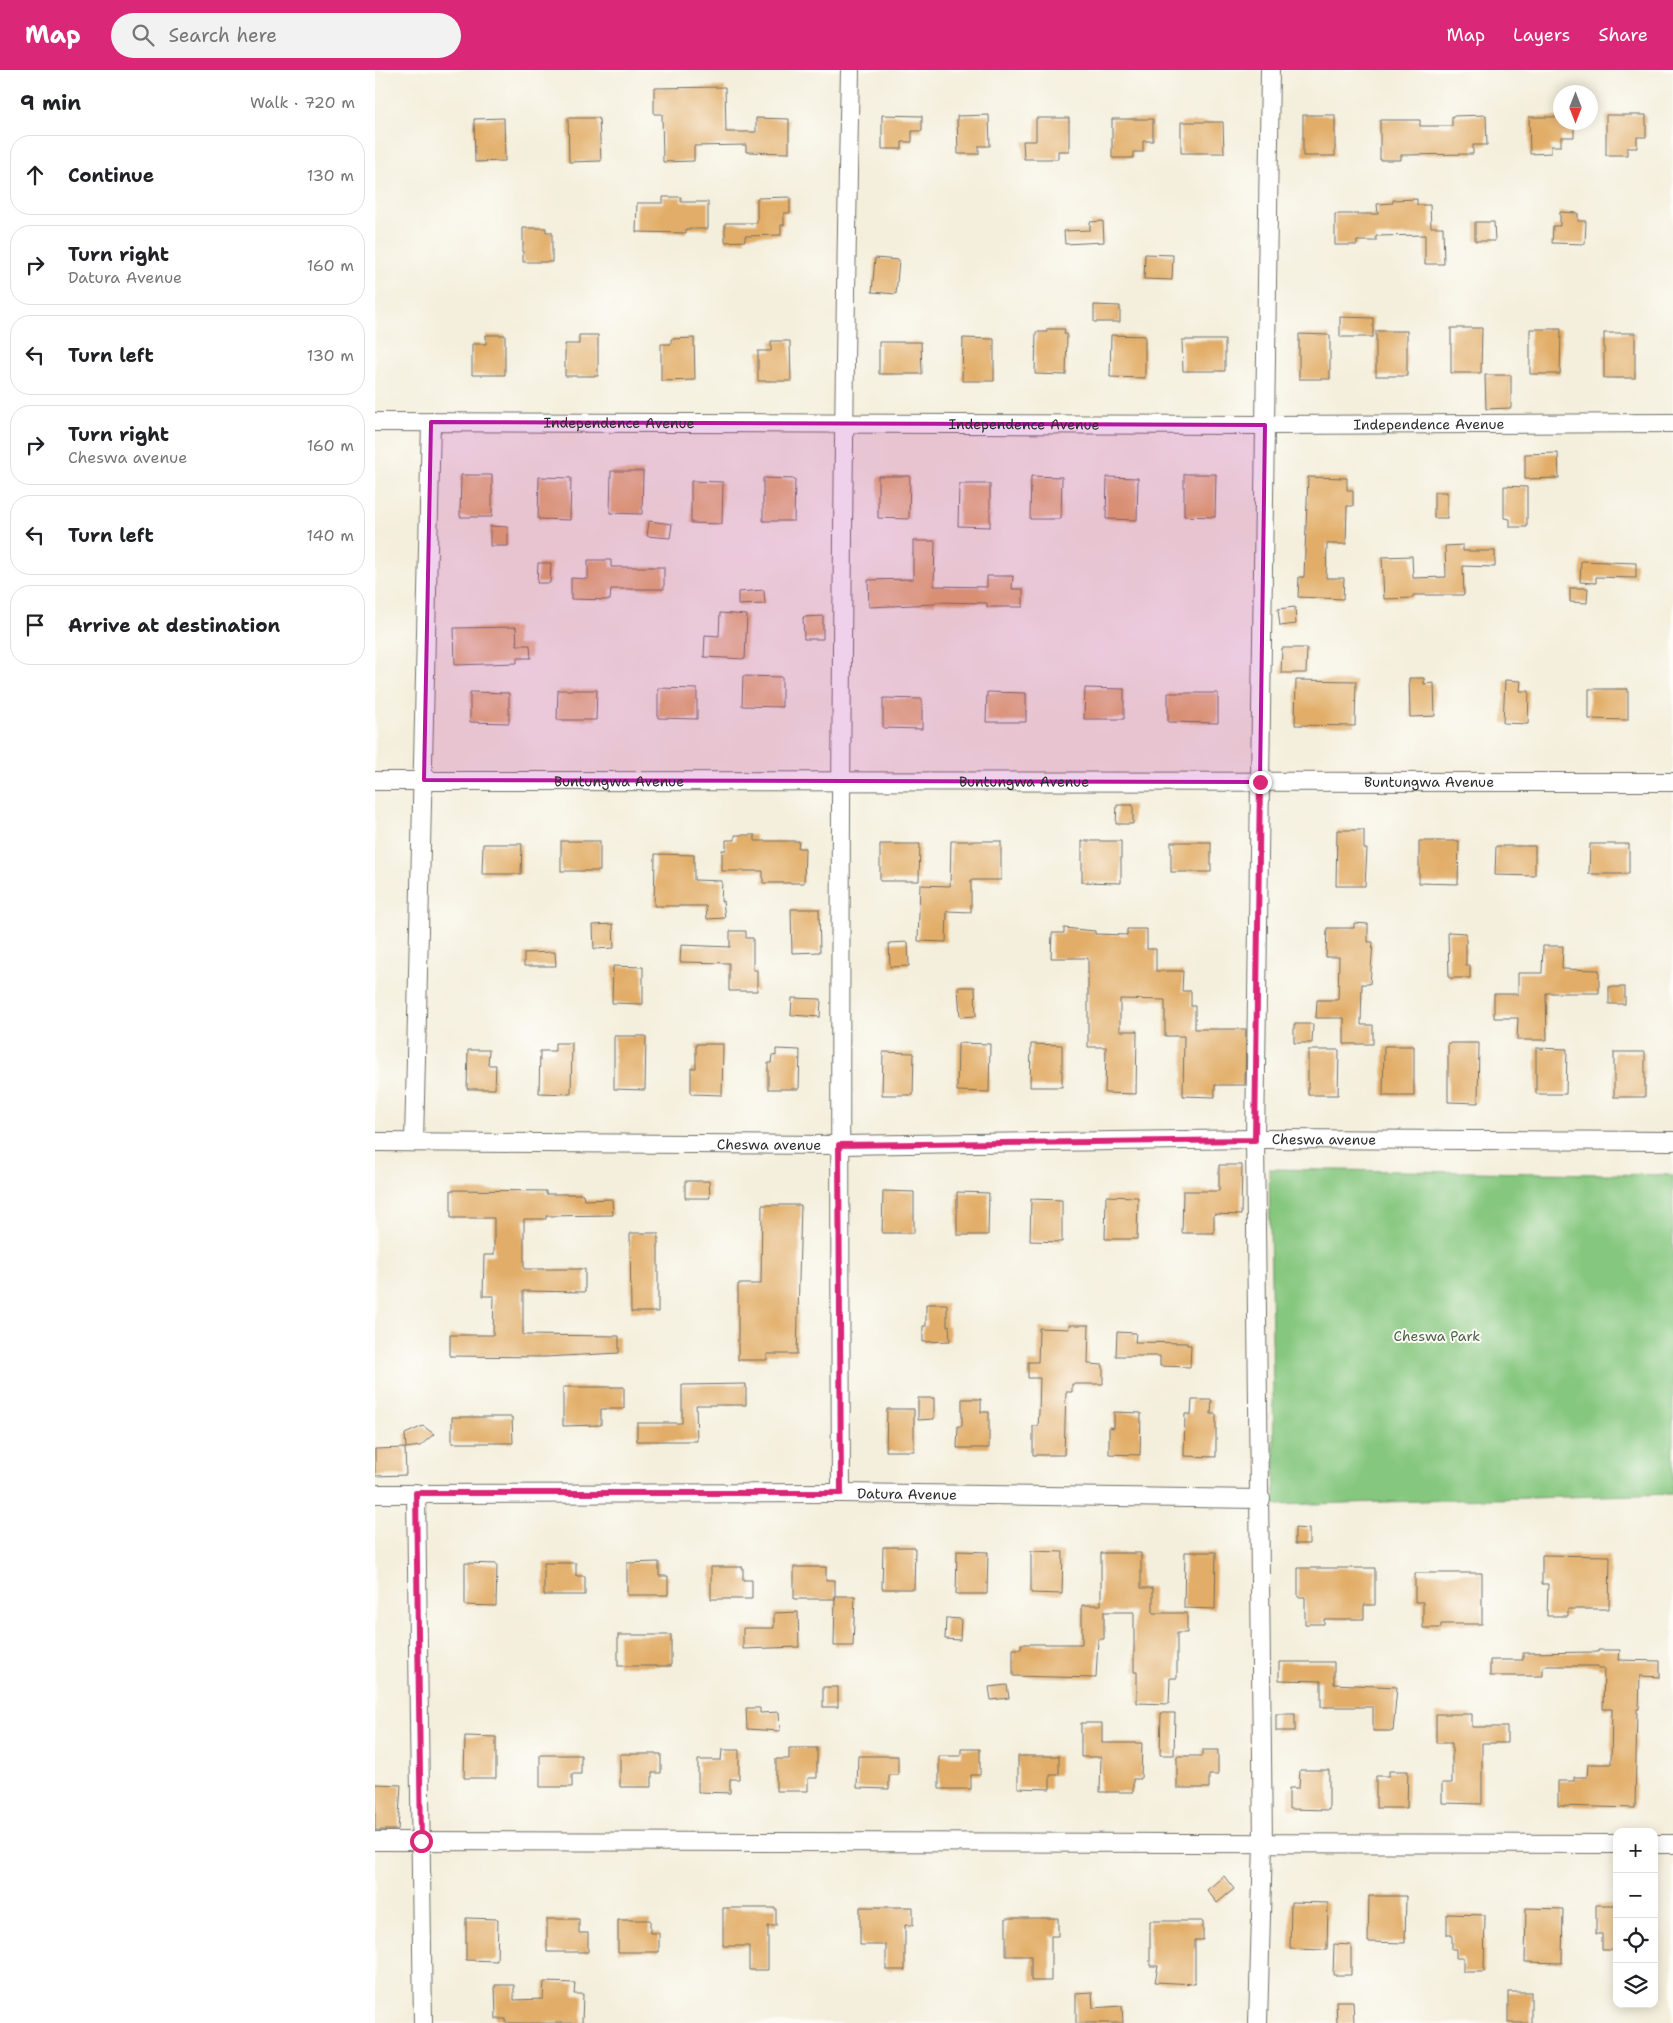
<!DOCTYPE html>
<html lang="en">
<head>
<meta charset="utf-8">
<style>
  body { margin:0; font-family:"Shantell Sans",sans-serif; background:#f2f2f2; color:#202124 }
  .controls { position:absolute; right:15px; bottom:15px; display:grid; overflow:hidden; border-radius:10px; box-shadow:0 2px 12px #0003 }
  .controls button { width:45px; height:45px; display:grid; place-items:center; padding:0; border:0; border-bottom:1px solid #e0e0e0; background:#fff; color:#202124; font:25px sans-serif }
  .compass { position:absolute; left:1178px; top:15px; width:45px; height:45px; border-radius:50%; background:#fff; box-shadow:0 2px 12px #0003; rotate:180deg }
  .stop { position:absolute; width:15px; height:15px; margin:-11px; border:4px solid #db2777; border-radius:50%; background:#fff }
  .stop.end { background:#db2777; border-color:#fff; box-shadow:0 1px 5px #0008 }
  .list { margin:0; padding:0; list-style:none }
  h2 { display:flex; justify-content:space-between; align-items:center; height:65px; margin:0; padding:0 20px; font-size:21px }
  h2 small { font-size:16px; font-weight:400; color:#757577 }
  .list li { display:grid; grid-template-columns:32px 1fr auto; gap:15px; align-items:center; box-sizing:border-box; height:80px; margin:0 10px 10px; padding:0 10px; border:1px solid #e0e0e0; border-radius:20px }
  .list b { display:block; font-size:19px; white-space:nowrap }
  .list p { margin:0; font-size:16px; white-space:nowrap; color:#757577 }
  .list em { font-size:16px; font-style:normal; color:#757577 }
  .icon { flex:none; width:28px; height:28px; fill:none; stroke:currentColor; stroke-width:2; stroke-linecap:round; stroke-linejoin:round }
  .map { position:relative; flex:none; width:1298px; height:1953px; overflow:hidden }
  header { display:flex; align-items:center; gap:30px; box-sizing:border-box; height:70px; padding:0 25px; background:#db2777; color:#fff }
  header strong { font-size:24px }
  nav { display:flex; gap:28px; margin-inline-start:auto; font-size:18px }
  .search { width:350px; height:45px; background:#f2f2f2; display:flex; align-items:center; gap:12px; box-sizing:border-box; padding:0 18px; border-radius:28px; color:#757577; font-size:19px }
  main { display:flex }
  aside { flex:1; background:#fff }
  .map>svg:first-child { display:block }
  .green { fill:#86c77f; stroke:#587955 }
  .building { fill:#e2ad67 }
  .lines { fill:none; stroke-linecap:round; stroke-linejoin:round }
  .minor-casing { stroke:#717069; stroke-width:20 }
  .minor { stroke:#fff; stroke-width:18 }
  .route { stroke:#db2777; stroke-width:6 }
  .marked { fill:#b5179e; fill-opacity:0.2; stroke:#b5179e; stroke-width:4; stroke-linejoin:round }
  .labels { text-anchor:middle; stroke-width:4; stroke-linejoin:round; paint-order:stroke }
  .street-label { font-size:14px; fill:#2b2b2b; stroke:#fdfcf7 }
  .park-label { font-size:14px; fill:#4b6248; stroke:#fdfcf7 }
</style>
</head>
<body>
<header>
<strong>Map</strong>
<div class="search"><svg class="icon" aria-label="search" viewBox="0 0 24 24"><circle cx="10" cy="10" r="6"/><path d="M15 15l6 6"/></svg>Search here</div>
<nav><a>Map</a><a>Layers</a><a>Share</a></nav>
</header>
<main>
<aside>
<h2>9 min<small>Walk · 720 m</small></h2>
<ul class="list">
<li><svg class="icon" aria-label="ahead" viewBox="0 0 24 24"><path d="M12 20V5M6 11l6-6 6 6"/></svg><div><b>Continue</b></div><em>130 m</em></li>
<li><svg class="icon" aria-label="right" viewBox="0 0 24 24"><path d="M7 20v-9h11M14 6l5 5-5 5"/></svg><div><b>Turn right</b><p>Datura Avenue</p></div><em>160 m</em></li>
<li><svg class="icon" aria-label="left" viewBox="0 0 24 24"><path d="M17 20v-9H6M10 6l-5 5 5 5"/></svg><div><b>Turn left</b></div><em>130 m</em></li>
<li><svg class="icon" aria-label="right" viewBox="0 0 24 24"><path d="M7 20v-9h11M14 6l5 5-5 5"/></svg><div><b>Turn right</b><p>Cheswa avenue</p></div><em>160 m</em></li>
<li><svg class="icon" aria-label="left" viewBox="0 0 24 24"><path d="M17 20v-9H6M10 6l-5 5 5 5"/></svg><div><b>Turn left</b></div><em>140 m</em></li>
<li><svg class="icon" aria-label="arrive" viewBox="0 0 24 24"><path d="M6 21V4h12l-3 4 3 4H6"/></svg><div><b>Arrive at destination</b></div></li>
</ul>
</aside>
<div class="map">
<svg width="1298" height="1953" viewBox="0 0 1298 1953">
  <rect width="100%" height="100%" fill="#fdfcf7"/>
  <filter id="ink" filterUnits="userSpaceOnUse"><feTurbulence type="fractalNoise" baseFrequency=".02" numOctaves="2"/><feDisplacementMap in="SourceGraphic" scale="10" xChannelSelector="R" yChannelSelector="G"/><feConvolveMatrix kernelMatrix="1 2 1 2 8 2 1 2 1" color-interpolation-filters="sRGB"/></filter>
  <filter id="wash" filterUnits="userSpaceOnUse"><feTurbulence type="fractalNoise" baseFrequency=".0096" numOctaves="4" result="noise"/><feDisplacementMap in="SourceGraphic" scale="20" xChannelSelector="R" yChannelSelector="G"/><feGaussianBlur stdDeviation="1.12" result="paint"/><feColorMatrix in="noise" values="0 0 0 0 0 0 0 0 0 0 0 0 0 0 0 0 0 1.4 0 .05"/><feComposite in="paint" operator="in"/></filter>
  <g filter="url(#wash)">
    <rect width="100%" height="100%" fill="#f4efdc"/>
    <path class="green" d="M894,1099L1298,1105V1424L900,1435Z"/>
    <g id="blocks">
      <g class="building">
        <path d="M350,17L351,62H381V48L414,49V83L371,82V75L319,76V91L288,92L287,44H279V18Z"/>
        <path d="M507,45L547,46V61H537V72H527V79H507Z"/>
        <path d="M614,45L615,76H604V84H583L582,46Z"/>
        <rect x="928" y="45" width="32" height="41"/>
        <path d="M1111,45L1112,75H1098V84L1026,85V90H1005V50H1045V56H1077V46Z"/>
        <path d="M1231,45H1271V67H1262V78H1252V85H1231Z"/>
        <path d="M1154,47H1186V52H1199V67H1186V76H1176V83L1155,84Z"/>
        <path d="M129,48L130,91L100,92L99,49Z"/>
        <path d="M193,48H224L226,91L194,92Z"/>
        <path d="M661,48H694V81H683V89H649L648,71H661Z"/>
        <path d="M737,49H778V71H768V82H758V88H737Z"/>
        <path d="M806,52H848L849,83H806Z"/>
        <path d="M288,127H306V132H333V159H311V163L261,162L262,133H288Z"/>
        <path d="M415,127V143H409V155H406V165L370,166V171L350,172V153H382V128Z"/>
        <path d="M1042,129V135H1055L1056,157H1068L1069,194H1050V165L1001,166V171H982V175H960V144H1003L1002,134L1018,133V130Z"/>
        <path d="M1185,142L1203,143V151H1211L1210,174L1177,173L1178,156H1185Z"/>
        <path d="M728,151L729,172L690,174L689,161L715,160V152Z"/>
        <path d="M1100,152H1119L1120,171H1100Z"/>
        <path d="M148,158H171V162H177V192H148Z"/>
        <path d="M770,184L798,185L797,210L769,209Z"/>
        <path d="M500,188L524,190L521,224L497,222Z"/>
        <path d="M719,235L745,236V252H719Z"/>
        <path d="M965,247L998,248V267H965Z"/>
        <path d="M1076,258H1107L1106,303H1076Z"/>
        <path d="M672,259H690L689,264H692L691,305L660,304L661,262H672Z"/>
        <path d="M1155,259H1186L1185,304H1155Z"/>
        <rect x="1001" y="261" width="31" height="45"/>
        <rect x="1229" y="263" width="31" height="45"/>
        <path d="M924,264L955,265V309H924Z"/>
        <path d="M111,265H130V305H97V274H111Z"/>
        <path d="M204,265H223V306H190V274H204Z"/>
        <path d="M736,265L770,266V308L735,307Z"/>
        <path d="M319,268L320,310L286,311V274H296V269Z"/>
        <path d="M588,268L619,269V311H587Z"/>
        <path d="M807,270H850V301H808Z"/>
        <path d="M396,271H415L416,311H383V281H396Z"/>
        <path d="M504,272H546L547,304H504Z"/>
        <path d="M1110,305H1136V338L1111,339Z"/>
        <path d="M1183,383L1184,408L1150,409V384Z"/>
        <path d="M236,401H268L267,444L235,443Z"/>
        <path d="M809,404H841L840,447L809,446Z"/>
        <path d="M86,405H117V447H85Z"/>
        <path d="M503,406H535L534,449L503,448Z"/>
        <path d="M656,406L687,407L686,449H655Z"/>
        <path d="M164,407L196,408L195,450L163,449Z"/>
        <path d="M732,407L763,408L762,450L731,449Z"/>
        <path d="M933,407L972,408V420H978V436H972L971,474H952L951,508H969L968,529L923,527L924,507H929Z"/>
        <path d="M388,408L420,409L419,451H388Z"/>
        <path d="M316,411L348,412L347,454L316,453Z"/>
        <path d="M584,414H615V457L583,456Z"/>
        <path d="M1129,416L1152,417V457H1135V449L1129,448Z"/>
        <rect x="1059" y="422" width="13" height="26"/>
        <path d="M274,451L297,454L295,468L272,466Z"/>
        <path d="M115,456L133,457V476H115Z"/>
        <path d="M538,471H560L559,516L612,517V506H638L637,519H648V537H612V533L560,532V534L494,537L493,510L538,509Z"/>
        <path d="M1088,475V481H1120V497L1088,496L1089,525H1038V528L1009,529L1007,487L1037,486L1038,508L1071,507L1070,476Z"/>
        <path d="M213,490H236V497H289V519H236L235,530L196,529V508L213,509Z"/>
        <path d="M1206,491L1261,493V508L1221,507V513L1205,512Z"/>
        <path d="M163,493H176L175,513H162Z"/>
        <path d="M1195,518H1213L1212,533L1195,532Z"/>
        <path d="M389,520L390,534L363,535V522Z"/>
        <path d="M920,537L921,554L905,556L903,539Z"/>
        <path d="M345,543L372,545L370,589L329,587L330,565L344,566Z"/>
        <path d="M448,546V569H429L428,547Z"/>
        <path d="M141,557L142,575H155L156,588H142V593L80,595L79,558Z"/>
        <path d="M907,578H932L931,603H906Z"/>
        <path d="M368,606L407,607V637L367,636Z"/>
        <path d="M1034,608H1049V614L1059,613L1060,646L1035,647Z"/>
        <path d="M921,610L981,611L980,656L920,655Z"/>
        <path d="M1130,610L1146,611L1145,621H1154L1153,654L1128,653Z"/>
        <path d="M283,618L322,619V649L283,648Z"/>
        <path d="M710,618L749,619V649H709Z"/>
        <path d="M1214,619H1253V650L1214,649Z"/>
        <path d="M183,620H222L221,650H182Z"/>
        <path d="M95,622L134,623V653L95,652Z"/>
        <path d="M612,622L651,623V652H611Z"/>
        <path d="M793,623H843V653L793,652Z"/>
        <path d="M508,628L547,629V659L508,658Z"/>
        <path d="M742,735H758V754H741Z"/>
        <path d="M962,760H989V779H992L990,816H961Z"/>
        <path d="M360,765H380V771H424L423,778H430L429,813H388V801H347V780H351V770H360Z"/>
        <rect x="186" y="771" width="39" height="30"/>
        <path d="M576,771H626V810H596V842L572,841L571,872L543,871L545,815L575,816Z"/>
        <path d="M707,771H746V813L707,812Z"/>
        <path d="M1044,771H1084L1083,814L1044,813Z"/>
        <rect x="796" y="772" width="40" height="30"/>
        <path d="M108,774H147L146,804H107Z"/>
        <path d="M505,774H545L544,811H505Z"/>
        <path d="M1215,774H1254V804H1214Z"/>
        <path d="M1121,776H1160V806L1120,805Z"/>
        <path d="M280,784L319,785V810L347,811L346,832L348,831L350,848L332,849L331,836H279Z"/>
        <path d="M416,839H444L445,882L417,883Z"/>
        <path d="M979,853L993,854V872H998L995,914H987L986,955H998V974H969V948H941L942,930H963L964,887H951L952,858H979Z"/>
        <path d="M238,854L239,878L219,879L218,855Z"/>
        <path d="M689,858L720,861V864L752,865V859H772V879H781V901H808L807,921H816V936H820V959H871L870,1015H840V1027L808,1026L809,966H790V930L745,929V961H762L761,1024L730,1023L731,977H713V888H676L677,863H689Z"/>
        <path d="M355,861H371V868H378V900H382V921H354V893L305,892L306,875L355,877Z"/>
        <path d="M1073,862L1091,863V895H1095V908H1074Z"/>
        <path d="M533,872L534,896L515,897L514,873Z"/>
        <path d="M1168,876H1188L1187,899L1224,900V923H1171L1172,970H1142L1143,948H1119V924H1143V903H1167Z"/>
        <path d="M180,882L181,896H149V883Z"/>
        <path d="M238,896L268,897V934L237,933Z"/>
        <path d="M583,917H600L601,946L585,947Z"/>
        <rect x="1234" y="917" width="16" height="17"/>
        <path d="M417,928L446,929L445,947L416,945Z"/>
        <path d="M919,954H938L937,973H919Z"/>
        <path d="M239,966H271L270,1020L239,1019Z"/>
        <path d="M180,973H197L196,1024L164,1023L165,981H180Z"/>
        <path d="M583,973L615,974L614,1022L582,1021Z"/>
        <path d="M1073,973H1104L1103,1033L1073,1032Z"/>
        <path d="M321,974H348L347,1025L316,1024V998H321Z"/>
        <path d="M656,974L687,975V1017H655Z"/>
        <path d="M1009,976H1039V1026H1008Z"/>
        <path d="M1161,978L1192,979L1191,1024H1161Z"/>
        <path d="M401,979L425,980L424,1019H393V993H396L397,985L401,986Z"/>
        <path d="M93,980H114L113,995H121L120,1019H92Z"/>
        <path d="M933,980H964L963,1025H933Z"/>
        <path d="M508,982L539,983L538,1025H507Z"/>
        <rect x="1239" y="982" width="31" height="45"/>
        <path d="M844,1095H867L866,1145L839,1144V1163H807L808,1121H844Z"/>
        <path d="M310,1111H334L335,1128H310Z"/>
        <path d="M76,1120L171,1121V1124H208L209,1130L237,1129L238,1145L171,1146V1149H149V1199H210V1222L148,1221V1265L244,1266V1283L170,1287L75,1286V1265H118L119,1226H108L109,1185H119V1148H76Z"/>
        <path d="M508,1121L539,1122V1163H507Z"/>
        <path d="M582,1122L614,1123L613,1165H582Z"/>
        <path d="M731,1126L763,1127L762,1169H730Z"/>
        <path d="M656,1129L687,1130V1172L655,1171Z"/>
        <path d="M387,1135H426L422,1284H392V1290H363V1214H386Z"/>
        <path d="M255,1163H283V1242H256Z"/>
        <path d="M551,1234H572V1256L574,1255L575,1271L548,1272V1256H551Z"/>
        <path d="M694,1255H714L713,1294L728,1295V1314H697V1322H691L689,1385H658V1356H663L664,1342L665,1308H653V1292H663L664,1258L694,1259Z"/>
        <path d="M742,1262L761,1263L760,1272L812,1273V1275H816L815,1297L785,1296V1286H741Z"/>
        <path d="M371,1314V1335H321L322,1371H262V1353H307V1315Z"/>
        <path d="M188,1317H249V1339H226V1355L188,1356Z"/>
        <path d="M543,1328H559V1349L543,1350Z"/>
        <path d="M587,1329H606V1342H614V1378H582L583,1356H587Z"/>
        <path d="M817,1330H837L836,1344H841V1387L809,1386L810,1344H816Z"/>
        <path d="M512,1339H539V1381H511Z"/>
        <path d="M739,1342L766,1343L765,1385L734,1384V1357L739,1358Z"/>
        <path d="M77,1347H137L138,1373H77Z"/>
        <path d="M48,1356L59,1364L45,1376L31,1378L30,1364Z"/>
        <path d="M30,1378L31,1405L0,1406V1379Z"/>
        <path d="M920,1458L934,1459V1474H920Z"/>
        <path d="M508,1477H540L539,1519H507Z"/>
        <path d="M582,1481L613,1482L612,1524H581Z"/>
        <path d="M656,1481L688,1482L687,1524L656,1523Z"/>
        <path d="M810,1482H841L840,1539L809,1538Z"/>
        <path d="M726,1483H766V1518H778V1543H812V1563H802V1608H795L794,1634L762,1633V1602H759V1542H729V1569H723L721,1608L638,1606V1579H646V1574H707V1535H726Z"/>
        <path d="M1167,1485L1235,1486L1234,1539H1193V1546H1172L1173,1514H1167Z"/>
        <path d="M284,1492V1506H293V1525H252V1493Z"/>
        <path d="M90,1493L122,1494L121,1536L90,1535Z"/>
        <path d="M169,1493H201V1506H210V1525H169Z"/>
        <path d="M336,1497H368V1510H377V1529H336Z"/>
        <path d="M419,1497H451V1510H460V1529H419Z"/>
        <path d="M923,1498H1000V1535H989V1549H949V1554H930V1527H923Z"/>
        <path d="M1040,1503H1107V1554H1066V1558H1048V1532H1040Z"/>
        <path d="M460,1526H480L478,1576H459Z"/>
        <path d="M423,1542L424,1577L368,1579V1558H399V1543Z"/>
        <path d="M571,1548L586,1549L585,1570L570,1569Z"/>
        <rect x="243" y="1565" width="53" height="31"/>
        <path d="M1223,1580H1245L1244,1590L1285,1591V1607L1265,1606L1264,1639H1262L1260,1738L1183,1736V1711H1199V1707H1212L1213,1694H1236L1237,1639H1228L1229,1599H1223V1596H1168V1606H1115V1590H1148V1583L1223,1582Z"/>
        <path d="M904,1592H959V1614L1022,1617L1018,1661H998V1637H946V1611L904,1610Z"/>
        <path d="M632,1615L634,1628L616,1630L614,1617Z"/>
        <rect x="448" y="1617" width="15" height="20"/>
        <path d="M371,1638H385V1643L404,1642L405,1661L372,1659Z"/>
        <path d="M786,1643H800L799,1685H785Z"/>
        <rect x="901" y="1644" width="19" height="17"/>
        <path d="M1061,1644H1097V1657H1132V1673H1107V1734L1067,1733V1713H1077V1673H1061Z"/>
        <path d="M706,1653H727V1673H767L766,1709H758V1722H725L726,1687H706Z"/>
        <path d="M90,1666L121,1667V1708H89Z"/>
        <path d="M414,1678H442V1708H433V1721H401V1689H414Z"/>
        <path d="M586,1679H605V1705H596V1719H564V1686H586Z"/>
        <path d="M347,1680H364V1709H355V1723L323,1722V1690H346Z"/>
        <path d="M827,1680H843V1705H834V1718H802V1686H827Z"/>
        <path d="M245,1684H286V1703H277V1717H245Z"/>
        <path d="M165,1685H206V1704H197V1717H165Z"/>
        <path d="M483,1686H523V1705H514V1719L482,1718Z"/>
        <path d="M643,1686H684V1705H675V1719L643,1718Z"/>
        <path d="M925,1700H954V1740L914,1739V1718H924Z"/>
        <path d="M1014,1701H1033L1032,1738H1001V1706H1014Z"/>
        <path d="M0,1714L26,1715L23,1760H0Z"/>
        <path d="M849,1806L859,1819L842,1833L832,1820Z"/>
        <path d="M994,1826H1031L1030,1873L993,1872Z"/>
        <path d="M916,1832L953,1833L952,1880L915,1879Z"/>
        <path d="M1221,1835H1242V1880H1227V1864H1221Z"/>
        <path d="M485,1837H538V1855H530V1900H511V1875H485Z"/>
        <path d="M348,1838H401V1856H393V1900H374V1876H348Z"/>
        <path d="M1151,1838L1188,1839L1187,1893L1150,1892Z"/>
        <path d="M1072,1844L1110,1845L1109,1902H1088V1888H1081V1879H1077V1865H1072Z"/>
        <path d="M91,1848L123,1849L122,1891L91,1890Z"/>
        <path d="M631,1848H683V1866H676V1911H656V1886H631Z"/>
        <path d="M172,1849H204V1863H213V1882H172Z"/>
        <path d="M243,1850H275V1863H284V1882H243Z"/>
        <path d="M775,1851H828V1870H820V1914L780,1912L783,1896H775Z"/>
        <path d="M959,1874L976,1875V1905H958Z"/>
        <path d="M169,1912L200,1913L199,1924H208L207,1953H131V1949H121L120,1915H139V1930L168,1929Z"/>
        <path d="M717,1922L718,1938L747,1936L748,1953H701V1923Z"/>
        <rect x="1133" y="1922" width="23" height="31"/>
        <path d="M961,1931H978L979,1953H962Z"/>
      </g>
    </g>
  </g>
  <g filter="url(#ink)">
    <use href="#blocks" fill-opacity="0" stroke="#717069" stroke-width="1"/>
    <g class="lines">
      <defs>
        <g id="minor">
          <path id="s1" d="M0,352L890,355L1298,353"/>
          <path id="s2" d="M0,711L1298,712"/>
          <path id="s3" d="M0,1072L465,1075L880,1069L1298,1071"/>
          <path d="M39,1072L56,352"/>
          <path d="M41,1423L48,1953"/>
          <path d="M466,1423C464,949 465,474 475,0"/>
          <path id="s4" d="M0,1424L466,1423L886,1429"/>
          <path d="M0,1771L1242,1774"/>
          <path d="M1279,1774H1298"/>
          <path d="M883,1953L888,1774L880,1069L895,0"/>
        </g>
      </defs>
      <use href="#minor" class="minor-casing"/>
      <use href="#minor" class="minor"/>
    </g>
  </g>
  <g class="lines" filter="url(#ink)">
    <path class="route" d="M46,1771L41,1423H466L464,1075L880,1070L885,712"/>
  </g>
  <path class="marked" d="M56,352L890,355L885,712L49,710Z"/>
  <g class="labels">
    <g class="street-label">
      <text dy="5" stroke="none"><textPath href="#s1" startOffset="244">Independence Avenue</textPath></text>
      <text dy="5" stroke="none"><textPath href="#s1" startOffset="649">Independence Avenue</textPath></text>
      <text dy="5" stroke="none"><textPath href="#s1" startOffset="1054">Independence Avenue</textPath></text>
      <text dy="5" stroke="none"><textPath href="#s2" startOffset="244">Buntungwa Avenue</textPath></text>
      <text dy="5" stroke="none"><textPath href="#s2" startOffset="649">Buntungwa Avenue</textPath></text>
      <text dy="5" stroke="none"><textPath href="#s2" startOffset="1054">Buntungwa Avenue</textPath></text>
      <text dy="5" stroke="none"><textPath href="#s3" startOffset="949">Cheswa avenue</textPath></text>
      <text dy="5" stroke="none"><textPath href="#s3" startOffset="394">Cheswa avenue</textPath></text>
      <text dy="5" stroke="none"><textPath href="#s4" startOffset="532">Datura Avenue</textPath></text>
    </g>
    <g class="park-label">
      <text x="1062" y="1271">Cheswa Park</text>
    </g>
  </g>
</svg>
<div class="controls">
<button>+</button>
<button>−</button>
<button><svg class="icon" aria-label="locate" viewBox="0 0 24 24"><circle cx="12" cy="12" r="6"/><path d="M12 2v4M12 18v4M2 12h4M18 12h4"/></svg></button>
<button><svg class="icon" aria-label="layers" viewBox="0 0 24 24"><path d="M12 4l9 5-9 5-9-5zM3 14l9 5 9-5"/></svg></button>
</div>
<svg class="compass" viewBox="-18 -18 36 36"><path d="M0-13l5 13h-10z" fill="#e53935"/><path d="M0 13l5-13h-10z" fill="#757577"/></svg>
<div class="stop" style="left:46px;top:1771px"></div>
<div class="stop end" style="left:885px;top:712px"></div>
</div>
</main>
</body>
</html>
